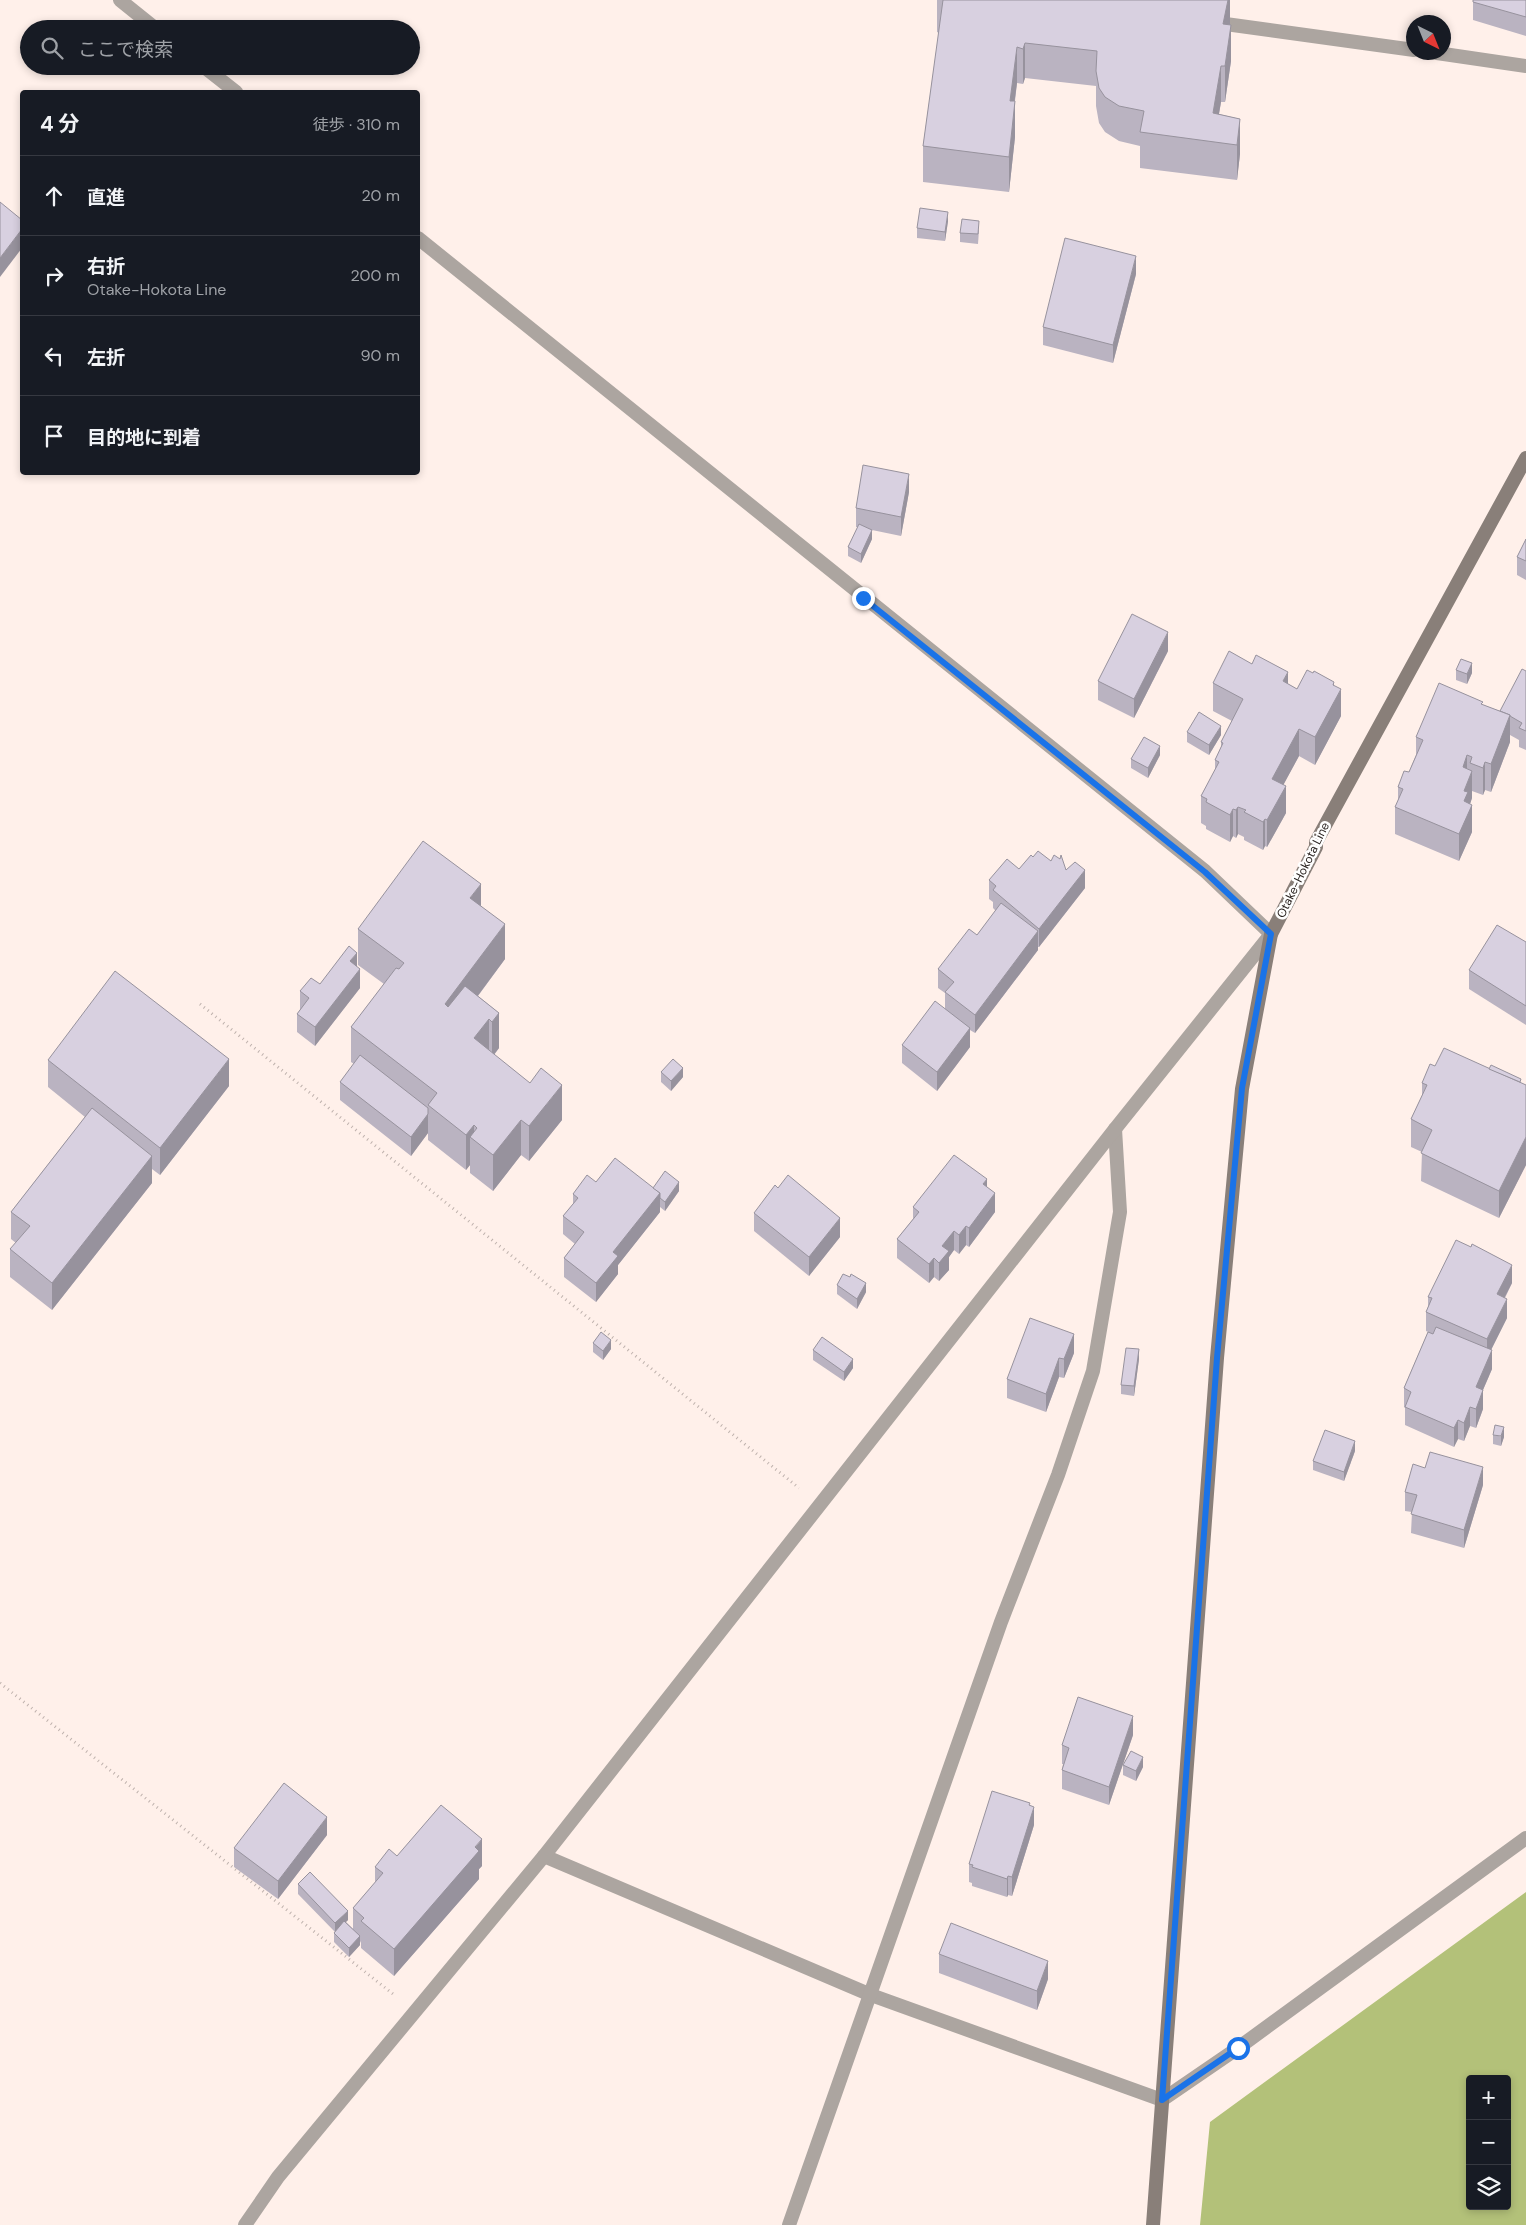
<!DOCTYPE html>
<html lang="ja">
<head>
<meta charset="utf-8">
<style>
  body { margin:0; font-family:"DM Sans","Noto Sans JP",sans-serif; background:#242831; color:#f1f3f6 }
  .controls { position:absolute; right:15px; bottom:15px; display:grid; overflow:hidden; border-radius:5px; box-shadow:0 2px 8px #0003 }
  .controls button { width:45px; height:45px; display:grid; place-items:center; padding:0; border:0; border-bottom:1px solid #363941; background:#171b24; color:#f1f3f6; font:25px sans-serif }
  .compass { position:absolute; left:1406px; top:15px; width:45px; height:45px; border-radius:50%; background:#171b24; box-shadow:0 2px 8px #0003; rotate:137deg }
  .stop { position:absolute; width:15px; height:15px; margin:-11px; border:4px solid #1a73e8; border-radius:50%; background:#fff }
  .stop.end { background:#1a73e8; border-color:#fff; box-shadow:0 1px 5px #0008 }
  .list { margin:0; padding:0; list-style:none }
  h2 { display:flex; justify-content:space-between; align-items:center; height:65px; margin:0; padding:0 20px; font-size:21px }
  h2 small { font-size:16px; font-weight:400; color:#9ea1a6 }
  .list li { display:grid; grid-template-columns:32px 1fr auto; gap:15px; align-items:center; box-sizing:border-box; height:80px; padding:0 20px; border-top:1px solid #363941 }
  .list b { display:block; font-size:19px; white-space:nowrap }
  .list p { margin:0; font-size:16px; white-space:nowrap; color:#9ea1a6 }
  .list em { font-size:16px; font-style:normal; color:#9ea1a6 }
  .icon { flex:none; width:28px; height:28px; fill:none; stroke:currentColor; stroke-width:2; stroke-linecap:round; stroke-linejoin:round }
  .map { position:relative; flex:none; width:1526px; height:2225px; overflow:hidden }
  .search { position:absolute; background:#171b24; box-shadow:0 2px 8px #0003; left:20px; top:20px; width:400px; height:55px; display:flex; align-items:center; gap:12px; box-sizing:border-box; padding:0 18px; border-radius:28px; color:#9ea1a6; font-size:19px }
  .panel { position:absolute; background:#171b24; box-shadow:0 2px 8px #0003; left:20px; top:90px; width:400px; height:385px; border-radius:5px }
  .map>svg:first-child { display:block }
  .forest { fill:#b3c179; fill-rule:evenodd }
  .lines { fill:none; stroke-linecap:round; stroke-linejoin:round }
  .path { stroke:#bfb2ad; stroke-width:3; stroke-dasharray:1 4; stroke-linecap:butt }
  .minor { stroke:#aca5a0; stroke-width:14 }
  .tertiary { stroke:#aca5a0; stroke-width:14 }
  .secondary { stroke:#897f79; stroke-width:14 }
  .wall { fill:#bab3c1 }
  .shaded-wall { fill:#97929d }
  .building { fill:#d8d0e0; stroke:#97929d }
  .route { stroke:#1a73e8; stroke-width:6 }
  .labels { text-anchor:middle; stroke-width:5; stroke-linejoin:round; paint-order:stroke }
  .street-label { font-size:12px; fill:#2a2320; stroke:#fff }
</style>
</head>
<body>
<div class="map">
<svg width="1526" height="2225" viewBox="0 0 1526 2225">
  <rect width="100%" height="100%" fill="#fff0ea"/>
  <path class="forest" d="M1526,1892V2225H1200L1210,2122ZM1470,2079H1507V2206H1470Z"/>
  <g class="lines">
    <g class="path">
      <path d="M200,1004L799,1488"/>
      <path d="M0,1683L393,1994"/>
    </g>
    <g class="minor">
      <path d="M120,0L156,29"/>
      <path d="M1211,22L1414,50"/>
      <path d="M1430,52L1526,66"/>
      <path d="M203,66L236,92"/>
      <path d="M418,238L1205,871L1271,934"/>
      <path d="M544,1856L871,1995L1162,2100L1238,2048L1526,1838"/>
      <path d="M789,2225L1001,1622L1058,1475L1093,1371L1120,1212L1115,1129"/>
    </g>
    <path class="tertiary" d="M245,2225L278,2177L544,1856L1115,1129L1271,934"/>
    <path class="secondary" d="M1153,2225L1217,1358L1242,1089L1271,934L1316,847V842L1526,458"/>
  </g>
  <g class="wall">
    <path d="M937,0H1230V25L1231,61L1225,102H1221L1219,114L1240,119V154L1237,180L1140,168V146L1119,141L1105,132L1099,123L1096,106V86L1025,78L1023,84L1017,83L1015,101V137L1009,192L923,182V146L939,33L937,32Z"/>
    <path d="M1526,0V36L1473,20V2Z"/>
    <path d="M948,221L945,241L917,238V228Z"/>
    <path d="M979,230L978,244L960,242V233Z"/>
    <path d="M1136,274L1113,363L1043,345V327Z"/>
    <path d="M909,492L901,536L872,530V539L861,563L848,556V547L858,527H856V508Z"/>
    <path d="M1526,539V580L1517,575V557Z"/>
    <path d="M1168,651L1134,718L1098,700V681Z"/>
    <path d="M1456,670L1472,673L1467,684L1456,680Z"/>
    <path d="M1526,671V750L1519,747V740L1510,735V742L1491,792L1485,790L1483,795L1472,791V798L1470,804L1472,832L1459,861L1395,834V807L1398,801V787L1409,772L1416,755V737L1483,705L1500,711Z"/>
    <path d="M1213,683L1288,684L1297,689L1334,685L1341,716L1315,765L1299,756L1283,785L1286,813L1267,847L1265,846L1263,850L1244,840V837L1238,834L1236,838L1233,836L1230,842L1206,829V826L1201,823V796L1215,770V760L1221,747V742L1232,721L1213,711Z"/>
    <path d="M1187,732L1221,735L1209,755L1187,742Z"/>
    <path d="M1160,755L1148,778L1131,768V759Z"/>
    <path d="M1033,857L1051,861L1066,870L1085,888L1039,947H1038V950L975,1033L970,1030V1047L937,1091L902,1063V1045L945,1009V993L938,988V969L977,935L996,911L993,908V902L989,899V880L1019,869Z"/>
    <path d="M481,906L505,959L478,996L499,1013V1048L494,1055L562,1120L529,1161L521,1155L493,1191L470,1173V1165L466,1170L428,1140V1133L411,1156L340,1100V1082L354,1064L351,1062V1027L384,984L358,965V929Z"/>
    <path d="M1526,942V1025L1469,989V970Z"/>
    <path d="M357,967L360,988L315,1046L297,1032V1014L300,1010V991L320,984Z"/>
    <path d="M48,1060L229,1086L160,1175L152,1169V1183L52,1310L10,1277V1249L16,1243L11,1239V1212L85,1117L48,1087Z"/>
    <path d="M1435,1066L1521,1083L1526,1085V1165L1499,1218L1421,1181L1422,1152L1411,1147V1119L1422,1096V1083Z"/>
    <path d="M661,1072L683,1077L671,1091L661,1082Z"/>
    <path d="M596,1182L679,1191L665,1211L660,1207V1212L618,1265V1274L596,1302L564,1277V1258L575,1244L563,1234V1216L573,1204V1194Z"/>
    <path d="M987,1187L995,1212L969,1247L966,1245L959,1254L954,1250L949,1257V1270L939,1281L934,1277L929,1283L897,1258V1239L913,1219V1207Z"/>
    <path d="M754,1213L840,1237L809,1276L754,1231Z"/>
    <path d="M1512,1283L1505,1298L1507,1318L1491,1350L1492,1369L1483,1390V1409L1476,1428L1470,1426L1464,1441L1458,1439L1454,1447L1405,1425V1408L1404,1407V1388L1428,1332L1426,1331V1312L1428,1307V1297Z"/>
    <path d="M837,1285L866,1292L857,1309L837,1294Z"/>
    <path d="M1074,1334V1353L1064,1378L1059,1377L1046,1412L1007,1398V1379Z"/>
    <path d="M593,1343L611,1349L603,1360L593,1352Z"/>
    <path d="M813,1350L853,1368L844,1381L813,1360Z"/>
    <path d="M1139,1359L1134,1396L1121,1394V1385Z"/>
    <path d="M1493,1435L1504,1437L1501,1446L1493,1444Z"/>
    <path d="M1355,1451L1344,1481L1313,1470V1461Z"/>
    <path d="M1483,1485L1464,1548L1411,1533L1412,1512L1405,1511V1492Z"/>
    <path d="M1133,1735L1109,1805L1062,1789V1770L1063,1764H1062V1745Z"/>
    <path d="M1123,1765L1143,1767L1136,1781L1123,1775Z"/>
    <path d="M1030,1805L1034,1825L1012,1896L1008,1895L1007,1897L972,1886V1883L969,1882V1864Z"/>
    <path d="M327,1835L278,1899L234,1867V1848Z"/>
    <path d="M397,1856L482,1866L479,1869V1879L394,1976L361,1948V1943L360,1941V1945L349,1957L334,1942V1933L335,1932L298,1894V1884L348,1920L346,1922L353,1929V1908L375,1883V1867Z"/>
    <path d="M939,1954L1048,1979L1037,2010L939,1973Z"/>
  </g>
  <g class="shaded-wall">
    <path d="M1228,0H1230V25L1223,24Z"/>
    <path d="M1231,25V61L1225,102V66Z"/>
    <path d="M1025,43V78L1023,84V49Z"/>
    <path d="M1017,47V83L1010,136V101Z"/>
    <path d="M1221,66V102L1214,142L1213,113Z"/>
    <path d="M1015,101V137L1009,192V157Z"/>
    <path d="M1240,119V154L1237,180V145Z"/>
    <path d="M948,212V221L945,241V232Z"/>
    <path d="M22,229V248L0,277V258Z"/>
    <path d="M1136,256V274L1113,363V345Z"/>
    <path d="M909,474V492L901,536V517Z"/>
    <path d="M872,530V539L861,563V554Z"/>
    <path d="M1168,632V651L1134,718V699Z"/>
    <path d="M1472,663V673L1467,684V674Z"/>
    <path d="M1288,672V699L1283,681Z"/>
    <path d="M1334,682V702L1341,689V716L1315,765V737Z"/>
    <path d="M1510,715V742L1491,792V764Z"/>
    <path d="M1221,726V735L1209,755V745Z"/>
    <path d="M1299,729V756L1272,806V779Z"/>
    <path d="M1160,746V755L1148,778V768Z"/>
    <path d="M1467,755V783L1463,767Z"/>
    <path d="M1485,762V790L1483,795V768Z"/>
    <path d="M1472,771V798L1468,810L1472,805V832L1459,861V834L1464,791Z"/>
    <path d="M1286,786V813L1267,847V820Z"/>
    <path d="M1238,807V834L1236,838V810Z"/>
    <path d="M1233,809V836L1230,842V815Z"/>
    <path d="M1265,819V846L1263,850V822Z"/>
    <path d="M1085,870V888L1039,947V929Z"/>
    <path d="M481,884V919L470,898Z"/>
    <path d="M505,924V959L445,1040V1004Z"/>
    <path d="M1038,931V950L975,1033V1015Z"/>
    <path d="M357,953V972L350,961Z"/>
    <path d="M360,969V988L315,1046V1027Z"/>
    <path d="M499,1013V1048L492,1057V1022Z"/>
    <path d="M489,1019V1054L474,1038Z"/>
    <path d="M970,1028V1047L937,1091V1072Z"/>
    <path d="M229,1059V1086L160,1175V1148Z"/>
    <path d="M683,1068V1077L671,1091V1081Z"/>
    <path d="M562,1085V1120L529,1161V1126Z"/>
    <path d="M428,1114V1133L411,1156V1137Z"/>
    <path d="M521,1120V1155L493,1191V1155Z"/>
    <path d="M474,1125V1140L470,1137V1165L466,1170V1135Z"/>
    <path d="M1526,1137V1165L1499,1218V1191Z"/>
    <path d="M152,1156V1183L52,1310V1283Z"/>
    <path d="M987,1179V1198L983,1184Z"/>
    <path d="M679,1182V1191L665,1211V1202Z"/>
    <path d="M660,1193V1212L618,1265V1274L596,1302V1283L613,1252Z"/>
    <path d="M995,1193V1212L969,1247V1228Z"/>
    <path d="M840,1218V1237L809,1276V1257Z"/>
    <path d="M966,1226V1245L959,1254V1235Z"/>
    <path d="M954,1231V1250L949,1257V1270L939,1281V1263L942,1246Z"/>
    <path d="M934,1258V1277L929,1283V1264Z"/>
    <path d="M1512,1265V1283L1497,1312V1294Z"/>
    <path d="M866,1283V1292L857,1309V1299Z"/>
    <path d="M1507,1299V1318L1487,1358V1339Z"/>
    <path d="M1074,1334V1353L1064,1378V1359Z"/>
    <path d="M611,1340V1349L603,1360V1351Z"/>
    <path d="M1139,1349V1359L1134,1396V1386Z"/>
    <path d="M1492,1350V1369L1476,1406V1387Z"/>
    <path d="M1059,1358V1377L1046,1412V1394Z"/>
    <path d="M853,1359V1368L844,1381V1372Z"/>
    <path d="M1483,1390V1409L1476,1428V1409Z"/>
    <path d="M1470,1407V1426L1464,1441V1423Z"/>
    <path d="M1458,1420V1439L1454,1447V1428Z"/>
    <path d="M1504,1427V1437L1501,1446V1436Z"/>
    <path d="M1355,1441V1451L1344,1481V1472Z"/>
    <path d="M1483,1467V1485L1464,1548V1530Z"/>
    <path d="M1133,1716V1735L1109,1805V1787Z"/>
    <path d="M1143,1757V1767L1136,1781V1771Z"/>
    <path d="M1034,1807V1825L1012,1896V1877Z"/>
    <path d="M327,1817V1835L278,1899V1881Z"/>
    <path d="M482,1839V1866L479,1869V1879L394,1976V1949Z"/>
    <path d="M1008,1876V1895L1007,1897V1879Z"/>
    <path d="M348,1911V1920L335,1932V1923Z"/>
    <path d="M360,1936V1945L349,1957V1948Z"/>
    <path d="M1048,1961V1979L1037,2010V1991Z"/>
  </g>
  <g class="building">
    <path d="M943,0H1228L1223,24L1231,25L1225,66H1221L1213,113L1240,119L1237,145L1140,132L1144,111L1119,106L1105,97L1099,88L1096,71L1097,51L1025,43L1023,49L1017,47L1010,101H1015L1009,157L923,146Z"/>
    <path d="M1473,0H1526V17L1473,2Z"/>
    <path d="M0,202L22,220V229L0,258Z"/>
    <path d="M920,208L948,212L945,232L917,228Z"/>
    <path d="M962,219L979,221L978,234L960,233Z"/>
    <path d="M1065,238L1136,256L1113,345L1043,327Z"/>
    <path d="M863,465L909,474L901,517L856,508Z"/>
    <path d="M859,524L872,530L861,554L848,547Z"/>
    <path d="M1526,539V561L1517,557Z"/>
    <path d="M1132,614L1168,632L1134,699L1098,681Z"/>
    <path d="M1229,651L1252,664L1256,655L1288,672L1283,681L1297,689L1307,670L1313,673L1314,671L1334,682L1333,685L1341,689L1315,737L1299,729L1272,779L1286,786L1267,820L1265,819L1263,822L1244,812L1246,810L1238,807L1236,810L1233,809L1230,815L1206,802L1207,799L1201,796L1219,762L1215,760L1223,743L1221,742L1243,699L1213,683Z"/>
    <path d="M1461,659L1472,663L1467,674L1456,670Z"/>
    <path d="M1522,669L1526,671V731L1519,728L1522,723L1510,716V715L1500,711Z"/>
    <path d="M1439,683L1483,702L1481,704L1510,715L1491,764L1485,762L1483,768L1470,763L1472,757L1467,755L1463,767L1472,771L1464,791L1468,792L1464,801L1472,805L1459,834L1395,807L1403,789L1398,787L1404,771L1409,772L1423,740L1416,737Z"/>
    <path d="M1199,712L1221,726L1209,745L1187,732Z"/>
    <path d="M1144,737L1160,746L1148,768L1131,759Z"/>
    <path d="M423,841L481,884L470,898L505,924L445,1004L448,1007L465,986L499,1013L492,1022L489,1019L474,1038L530,1083L541,1068L562,1085L529,1126L521,1120L493,1155L470,1137L477,1128L474,1125L466,1135L428,1105L437,1093L351,1027L396,968L399,969L404,963L358,929Z"/>
    <path d="M1038,851L1051,861L1054,855L1060,859L1061,855L1066,870L1075,862L1085,870L1039,929L993,890L996,886L989,880L1007,859L1019,869L1031,855L1033,857Z"/>
    <path d="M1001,903L1038,931L975,1015L945,992L954,982L938,969L969,929L977,935Z"/>
    <path d="M1497,925L1526,942V1006L1469,970Z"/>
    <path d="M349,946L357,953L350,961L360,969L315,1027L297,1014L309,998L300,991L311,978L320,984Z"/>
    <path d="M115,971L229,1059L160,1148L48,1060Z"/>
    <path d="M935,1001L970,1028L937,1072L902,1045Z"/>
    <path d="M1444,1048L1526,1085V1137L1499,1191L1421,1153L1432,1130L1411,1119L1427,1085L1422,1083L1430,1064L1435,1066Z"/>
    <path d="M360,1055L428,1108V1114L411,1137L340,1082Z"/>
    <path d="M673,1059L683,1068L671,1081L661,1072Z"/>
    <path d="M1491,1065L1521,1079L1520,1082L1489,1069Z"/>
    <path d="M92,1108L152,1156L52,1283L10,1249L30,1226L11,1212Z"/>
    <path d="M954,1155L987,1179L983,1184L995,1193L969,1228L966,1226L959,1235L954,1231L942,1246L949,1251L939,1263L934,1258L929,1264L897,1239L919,1212L913,1207Z"/>
    <path d="M615,1158L660,1193L613,1252L618,1256L596,1283L564,1258L584,1232L563,1216L578,1198L573,1194L587,1175L596,1182Z"/>
    <path d="M665,1171L679,1182L665,1202L660,1198V1193L653,1188Z"/>
    <path d="M788,1175L840,1218L809,1257L754,1213L775,1185L778,1188Z"/>
    <path d="M1456,1240L1471,1247L1472,1244L1512,1265L1497,1294L1507,1299L1487,1339L1426,1312L1432,1298L1428,1297Z"/>
    <path d="M843,1274L850,1277L851,1274L866,1283L857,1299L837,1285Z"/>
    <path d="M1030,1318L1074,1334L1064,1359L1059,1358L1046,1394L1007,1379Z"/>
    <path d="M1436,1327L1492,1350L1476,1387L1483,1390L1476,1409L1470,1407L1464,1423L1458,1420L1454,1428L1405,1407L1411,1392L1404,1388L1428,1332L1433,1334Z"/>
    <path d="M601,1332L611,1340L603,1351L593,1343Z"/>
    <path d="M822,1337L853,1359L844,1372L813,1350Z"/>
    <path d="M1126,1348L1139,1349L1134,1386L1121,1385Z"/>
    <path d="M1495,1425L1504,1427L1501,1436L1493,1435Z"/>
    <path d="M1325,1430L1355,1441L1344,1472L1313,1461Z"/>
    <path d="M1430,1452L1483,1467L1464,1530L1411,1514L1417,1495L1405,1492L1413,1464L1425,1468Z"/>
    <path d="M1078,1697L1133,1716L1109,1787L1062,1770L1069,1748L1062,1745Z"/>
    <path d="M1131,1751L1143,1757L1136,1771L1123,1765Z"/>
    <path d="M284,1783L327,1817L278,1881L234,1848Z"/>
    <path d="M992,1791L1030,1803L1029,1805L1034,1807L1012,1877L1008,1876L1007,1879L972,1867L973,1865L969,1864Z"/>
    <path d="M441,1805L482,1839L475,1847L479,1851L394,1949L361,1921L364,1918L353,1908L383,1873L375,1867L389,1849L397,1856Z"/>
    <path d="M310,1872L348,1911L335,1923L298,1884Z"/>
    <path d="M344,1921L360,1936L349,1948L334,1933Z"/>
    <path d="M951,1923L1048,1961L1037,1991L939,1954Z"/>
  </g>
  <g class="lines">
    <path class="route" d="M863,598L1205,872L1271,934L1242,1088L1217,1358L1162,2100L1238,2048"/>
  </g>
  <g class="labels">
    <g class="street-label">
      <text transform="translate(1303 870) rotate(-64)" y="4">Otake-Hokota Line</text>
    </g>
  </g>
</svg>
<div class="controls">
<button>+</button>
<button>−</button>
<button><svg class="icon" aria-label="layers" viewBox="0 0 24 24"><path d="M12 4l9 5-9 5-9-5zM3 14l9 5 9-5"/></svg></button>
</div>
<svg class="compass" viewBox="-18 -18 36 36"><path d="M0-13l5 13h-10z" fill="#e53935"/><path d="M0 13l5-13h-10z" fill="#9ea1a6"/></svg>
<div class="stop" style="left:1238px;top:2048px"></div>
<div class="stop end" style="left:863px;top:598px"></div>
<div class="search"><svg class="icon" aria-label="search" viewBox="0 0 24 24"><circle cx="10" cy="10" r="6"/><path d="M15 15l6 6"/></svg>ここで検索</div>
<section class="panel">
<h2>4 分<small>徒歩 · 310 m</small></h2>
<ul class="list">
<li><svg class="icon" aria-label="ahead" viewBox="0 0 24 24"><path d="M12 20V5M6 11l6-6 6 6"/></svg><div><b>直進</b></div><em>20 m</em></li>
<li><svg class="icon" aria-label="right" viewBox="0 0 24 24"><path d="M7 20v-9h11M14 6l5 5-5 5"/></svg><div><b>右折</b><p>Otake-Hokota Line</p></div><em>200 m</em></li>
<li><svg class="icon" aria-label="left" viewBox="0 0 24 24"><path d="M17 20v-9H6M10 6l-5 5 5 5"/></svg><div><b>左折</b></div><em>90 m</em></li>
<li><svg class="icon" aria-label="arrive" viewBox="0 0 24 24"><path d="M6 21V4h12l-3 4 3 4H6"/></svg><div><b>目的地に到着</b></div></li>
</ul>
</section>
</div>
</body>
</html>
